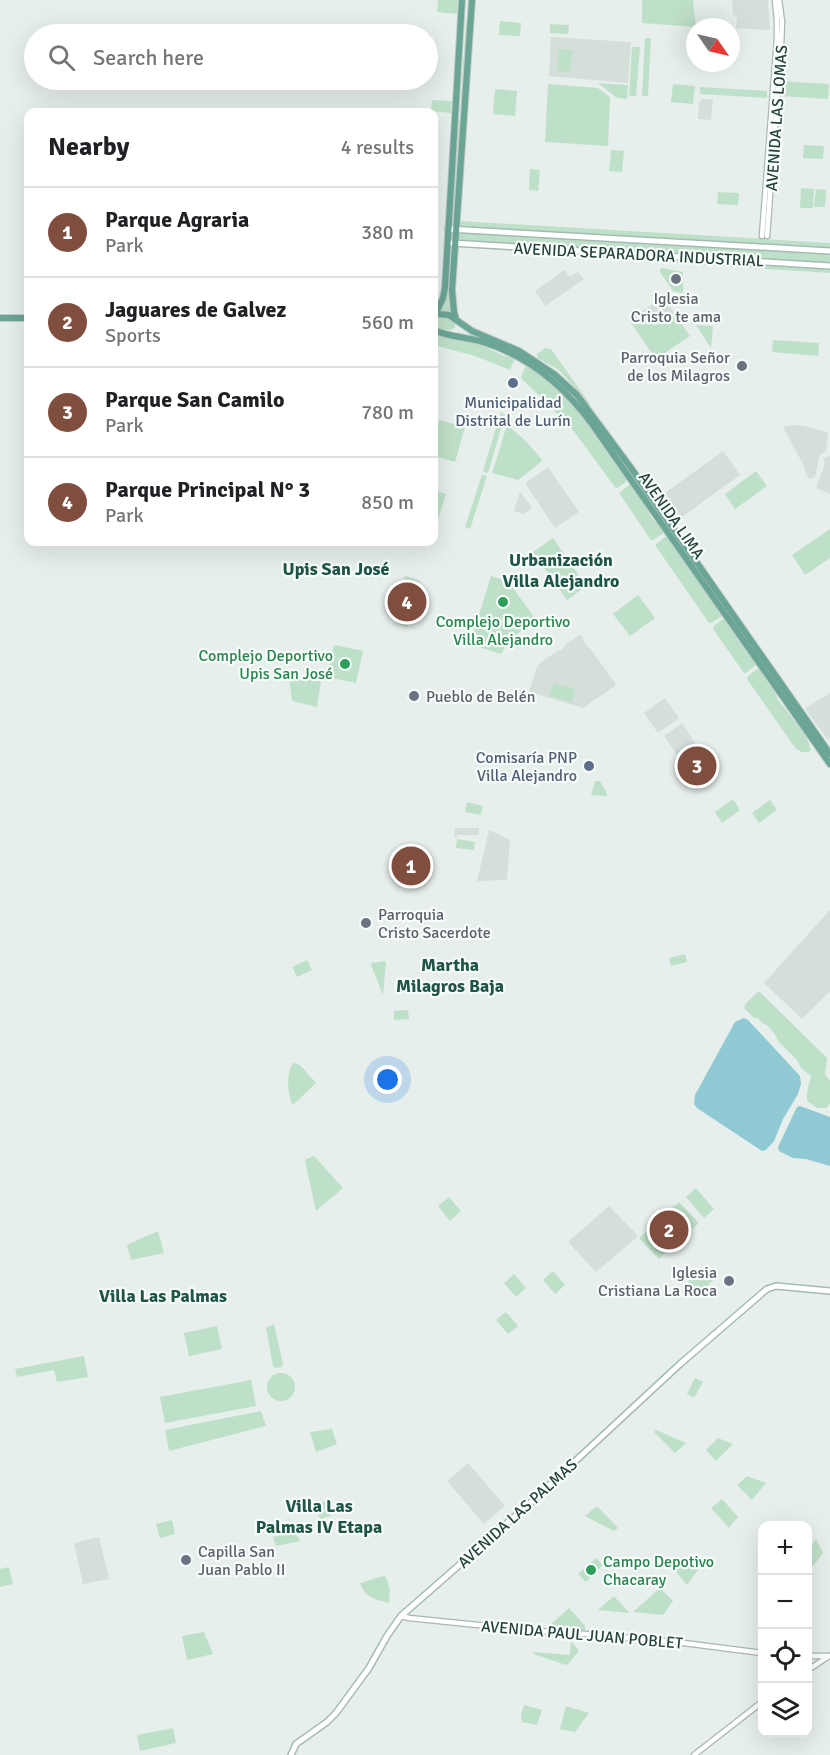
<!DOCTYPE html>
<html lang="en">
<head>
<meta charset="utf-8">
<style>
  body { margin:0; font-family:Signika,sans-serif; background:#f6f6f6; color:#202124 }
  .controls { position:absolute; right:18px; bottom:18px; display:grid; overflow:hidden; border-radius:12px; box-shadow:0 6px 24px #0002 }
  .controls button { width:54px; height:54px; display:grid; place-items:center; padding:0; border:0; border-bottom:2px solid #e0e0e0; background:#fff; color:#202124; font:30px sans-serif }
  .compass { position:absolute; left:686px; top:18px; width:54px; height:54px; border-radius:50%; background:#fff; box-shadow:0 6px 24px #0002; rotate:124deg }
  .you { position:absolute; left:388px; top:1080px; width:21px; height:21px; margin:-15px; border:4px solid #fff; border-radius:50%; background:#1a73e8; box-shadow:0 0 0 9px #1a73e833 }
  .badge { display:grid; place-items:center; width:39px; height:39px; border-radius:50%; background:#7f4e3f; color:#fff; font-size:20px; font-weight:700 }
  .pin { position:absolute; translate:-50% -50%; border:3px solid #fff; box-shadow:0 2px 6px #0006 }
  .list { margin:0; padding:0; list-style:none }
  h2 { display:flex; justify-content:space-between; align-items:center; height:78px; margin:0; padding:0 24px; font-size:26px }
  h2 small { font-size:20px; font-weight:400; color:#757577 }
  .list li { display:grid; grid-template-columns:39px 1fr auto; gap:18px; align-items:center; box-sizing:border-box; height:90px; padding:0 24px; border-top:2px solid #e0e0e0 }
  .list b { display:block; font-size:22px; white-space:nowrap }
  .list p { margin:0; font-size:20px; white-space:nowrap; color:#757577 }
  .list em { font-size:20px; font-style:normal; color:#757577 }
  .icon { flex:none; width:33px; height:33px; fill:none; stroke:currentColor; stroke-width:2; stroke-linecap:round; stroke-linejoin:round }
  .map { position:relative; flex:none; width:830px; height:1755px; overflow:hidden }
  .search { position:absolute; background:#fff; box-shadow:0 6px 24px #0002; left:24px; top:24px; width:414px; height:66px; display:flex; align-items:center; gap:15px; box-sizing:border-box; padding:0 21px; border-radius:33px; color:#757577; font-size:22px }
  .panel { position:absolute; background:#fff; box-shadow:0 6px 24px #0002; left:24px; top:108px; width:414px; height:438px; border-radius:12px }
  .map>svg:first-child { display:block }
  .built { fill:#d4dfda }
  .green { fill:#bfe0c8 }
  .water { fill:#8ec9d4 }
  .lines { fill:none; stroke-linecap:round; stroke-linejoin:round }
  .tertiary-casing { stroke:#a8b8b2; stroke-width:7 }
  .secondary-casing { stroke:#a4bbb3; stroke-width:8 }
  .primary-casing { stroke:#c2cac8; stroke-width:8 }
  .tertiary { stroke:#fff; stroke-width:4.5 }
  .secondary { stroke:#fff; stroke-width:5 }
  .primary { stroke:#6aa596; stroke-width:6 }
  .worship-dot { fill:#6b7280; stroke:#f7fbf9; stroke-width:2 }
  .service-dot { fill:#5c6f8a; stroke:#f7fbf9; stroke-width:2 }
  .leisure-dot { fill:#2e9e5b; stroke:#f7fbf9; stroke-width:2 }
  .labels { text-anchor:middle; stroke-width:4.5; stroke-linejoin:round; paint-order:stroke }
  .street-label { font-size:16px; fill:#24423a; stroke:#f7fbf9 }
  .worship-label { font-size:16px; fill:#5b616d; stroke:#f7fbf9; text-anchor:start }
  .service-label { font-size:16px; fill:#4e5e75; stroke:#f7fbf9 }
  .leisure-label { font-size:16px; fill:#27864d; stroke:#f7fbf9 }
  .neighbourhood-label { font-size:18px; font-weight:bold; fill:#1f5548; stroke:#f7fbf9 }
</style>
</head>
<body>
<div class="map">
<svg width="830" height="1755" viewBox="0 0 830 1755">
  <rect width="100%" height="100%" fill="#e6efeb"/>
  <g class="built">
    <path d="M732,0H768L770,30L736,28L737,16L733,15Z"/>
    <path d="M551,37L631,42L628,83L549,76Z"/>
    <path d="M702,99H713L711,120L698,119L699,103Z"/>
    <path d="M564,270L570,277L578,272L584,279L545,306L535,291Z"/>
    <path d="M663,297L674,313L655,326L644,310Z"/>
    <path d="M792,425L805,426L828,433L826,451L820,455L815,477L809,479L805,471L804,466L783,427Z"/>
    <path d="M723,451L740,475L675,522L658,498Z"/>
    <path d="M830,456V494L816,488L825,464L823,458Z"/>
    <path d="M548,467L579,512L555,528L525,483Z"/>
    <path d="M520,492L531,506V509L524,514L514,511Z"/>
    <path d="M580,635L583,637V640L587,646L589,647L616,684L615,686L583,708L530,692L529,691L537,667L540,663L557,651L562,650L566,644Z"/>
    <path d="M830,693V738L828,740L806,710V708Z"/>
    <path d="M665,698L679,718L658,733L644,713Z"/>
    <path d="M682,723L695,743L686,749H683L684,751L677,755L664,736Z"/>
    <path d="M455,828H479V835H457V837H454Z"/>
    <path d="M489,830L510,840L507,880L477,881Z"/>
    <path d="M830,910V991L802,1019L764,983Z"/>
    <path d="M609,1206L638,1236L596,1272L568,1242Z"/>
    <path d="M468,1463L505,1506L485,1523H483L447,1481Z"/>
    <path d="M99,1537L109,1579L83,1584L74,1543Z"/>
  </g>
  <g class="green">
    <path d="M438,0H458L457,14L437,12Z"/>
    <path d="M642,0H693L696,27L642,23Z"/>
    <path d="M466,20L468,22L462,108L460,109Z"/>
    <path d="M500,21L521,23L520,36L499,35Z"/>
    <path d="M550,24L569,25L568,34L550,33Z"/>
    <path d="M645,38H651L648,96H642Z"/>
    <path d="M632,47H640L636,96H629Z"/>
    <path d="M559,49L572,50L570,72L557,71Z"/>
    <path d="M781,81L829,84L828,99L780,96Z"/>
    <path d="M598,83L628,85L627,99L617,98Z"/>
    <path d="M548,84L598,88L610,97L608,146L545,142Z"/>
    <path d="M673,84L695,86L693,104L671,102Z"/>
    <path d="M700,87L767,91V98L700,94Z"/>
    <path d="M495,89L517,91L515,116L493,114Z"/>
    <path d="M432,100L452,101L451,113L431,111Z"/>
    <path d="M459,119L461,120L454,214L452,212Z"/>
    <path d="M804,145L824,146L823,159L803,158Z"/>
    <path d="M611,150L624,151L622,172L609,171Z"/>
    <path d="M530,169L540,170L538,191L529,190Z"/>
    <path d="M801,188L814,189L813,208H800Z"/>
    <path d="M816,189L826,190L825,207H814Z"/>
    <path d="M718,192L739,193L738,205L717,204Z"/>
    <path d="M460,221L830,243V249L459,228Z"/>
    <path d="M458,231L830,252V264L457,241Z"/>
    <path d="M475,246L830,268V273L687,264L466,247Z"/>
    <path d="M450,249H453L450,301L452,313L440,310L447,296Z"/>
    <path d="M662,268L683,272V293L675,292L673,291L660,272V270Z"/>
    <path d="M644,310L655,326L674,313L690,336L656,359L629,320Z"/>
    <path d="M440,317H447L455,322V328C448,332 440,331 434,326V320Z"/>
    <path d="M696,325L713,326L711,348Z"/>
    <path d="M434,335L475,342L504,356L512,357L514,360L510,370L475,356L434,345Z"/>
    <path d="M773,340L819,343L818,356L772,352Z"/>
    <path d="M545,348L551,349L590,404L588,406L576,389L559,370L537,358V354Z"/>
    <path d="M526,365L546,377L583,415L626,477V482L617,488L615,487L570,426L522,379L521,377Z"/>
    <path d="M501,412L505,415L488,473L483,471Z"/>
    <path d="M439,420L465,427L455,462L434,456V445Z"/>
    <path d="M507,425L526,441L542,460L541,462L518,480L492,473Z"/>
    <path d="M756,471L767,486L735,509L725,494Z"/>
    <path d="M482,475L487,476L470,529L465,527Z"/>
    <path d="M630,484C641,493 645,509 654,521C658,525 661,527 664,531L663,534L653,540H651L619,493Z"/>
    <path d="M434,490L446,494L434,533Z"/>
    <path d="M830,529V558L805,575L792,555Z"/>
    <path d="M665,537H668L721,614V617L711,623H709L655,545Z"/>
    <path d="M553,538L586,586L567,600L533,552Z"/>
    <path d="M405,576L420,581L407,627L396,623Z"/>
    <path d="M491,576L508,581L534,617L531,620V624L510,639L501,654L470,644Z"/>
    <path d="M638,595L655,618L630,636L613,614Z"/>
    <path d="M723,619L726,620L757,664L746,673H744L713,629L714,626Z"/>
    <path d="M334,645L363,651L356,683L327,677Z"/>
    <path d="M757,669H760L775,691L778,700L806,735L811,750L809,752H802L796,749L747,679L748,676Z"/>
    <path d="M289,675L321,681L317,707L292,701Z"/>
    <path d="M554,683L575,689L572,702L550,696Z"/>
    <path d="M700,749L714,769L694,782L681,763Z"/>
    <path d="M595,781H600L607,794V796L591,795Z"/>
    <path d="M733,799L740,810L722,823L715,812Z"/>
    <path d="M770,800L777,810L759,823L752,813Z"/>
    <path d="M467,802L483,806L481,815L465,812Z"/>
    <path d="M457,839L475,842L474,850L456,848Z"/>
    <path d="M420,851L418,881L402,879L403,853Z"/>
    <path d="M685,954L687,962L671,966L669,958Z"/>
    <path d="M307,960L312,970L297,977L292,967Z"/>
    <path d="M385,961L386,962L383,995L371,965L372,963Z"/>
    <path d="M759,991L827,1058L825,1073L826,1076L830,1081V1103L827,1108H817L807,1101C806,1092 809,1085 811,1076L801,1068L797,1060L779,1042L774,1033L767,1025L762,1023L758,1018H754L744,1008L746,1003Z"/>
    <path d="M408,1010L409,1019L394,1020V1011Z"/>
    <path d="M293,1063L300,1065L316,1083L293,1105C287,1095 286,1071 293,1063Z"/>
    <path d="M314,1156L343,1188L316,1211L305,1161L306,1159Z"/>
    <path d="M696,1188L714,1209L704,1218L686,1197Z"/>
    <path d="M449,1197L461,1211L450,1221L438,1206Z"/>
    <path d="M679,1202L699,1223L659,1259L639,1238Z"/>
    <path d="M158,1231L164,1253L131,1260L127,1245Z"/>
    <path d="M705,1266L716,1278L699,1293L688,1281Z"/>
    <path d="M553,1271L565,1285L555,1294L543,1280Z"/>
    <path d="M514,1274L526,1288L516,1297L504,1283Z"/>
    <path d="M506,1312L518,1326L508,1334L496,1320Z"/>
    <path d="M274,1324L283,1364L281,1367L275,1368L273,1366L266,1328Z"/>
    <path d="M217,1326L222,1349L189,1356L184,1333Z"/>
    <path d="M84,1356L88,1377L57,1382L54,1370L17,1377L15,1369Z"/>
    <circle cx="281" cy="1387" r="14"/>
    <path d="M695,1378L703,1382L694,1398L687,1394Z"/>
    <path d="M251,1380L256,1406L165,1423L160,1397Z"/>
    <path d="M261,1411L266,1426L169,1451L165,1430Z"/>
    <path d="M332,1429L337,1444L316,1452L310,1432Z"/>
    <path d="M656,1430L686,1443L675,1453L654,1432Z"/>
    <path d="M718,1438L733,1444L716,1461L706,1450Z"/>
    <path d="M747,1476L766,1483L752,1500L737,1485Z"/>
    <path d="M722,1499L738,1517L729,1528L711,1508Z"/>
    <path d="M326,1501L331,1516L320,1519L316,1505Z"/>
    <path d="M597,1506L618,1528L614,1531L585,1516Z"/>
    <path d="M172,1520L175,1534L160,1538L156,1524Z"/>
    <path d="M291,1533L296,1534L300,1541L276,1546L273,1537Z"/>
    <path d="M816,1539L823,1553L813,1566L808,1564V1550Z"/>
    <path d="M596,1558L603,1565L586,1582L578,1574Z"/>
    <path d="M688,1558L698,1570L687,1585L674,1569Z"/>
    <path d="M9,1567L13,1584L0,1587V1569Z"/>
    <path d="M383,1576L386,1577L390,1590L389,1603C375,1599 365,1598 360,1583Z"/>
    <path d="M660,1588L673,1601L663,1615L633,1612Z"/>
    <path d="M614,1596L629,1613L598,1610Z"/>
    <path d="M569,1608L585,1626V1631L550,1627V1625Z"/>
    <path d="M204,1632L213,1654L187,1660L182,1636Z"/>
    <path d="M571,1641L579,1651L569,1663L566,1665L533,1654V1652L570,1655Z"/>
    <path d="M524,1705L542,1710L537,1725L522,1722L521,1715Z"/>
    <path d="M566,1706L589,1713L575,1732L560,1729Z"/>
    <path d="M173,1728L176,1743L140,1751L137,1735Z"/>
  </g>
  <g class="water">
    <path d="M744,1018L748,1020L800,1076L801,1084L798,1094L783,1119L774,1141L766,1150L762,1151L697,1108L694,1104L695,1095L735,1022Z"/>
    <path d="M800,1106L830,1117V1166L806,1159L793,1158L779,1151L778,1147L797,1107Z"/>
  </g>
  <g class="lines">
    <defs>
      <g id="tertiary">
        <path d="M762,236L777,39V21L775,0"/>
        <path d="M767,236L781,45L782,22L779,0"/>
        <path d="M401,1616L409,1618L538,1631L586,1634L676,1642L762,1653"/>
        <path d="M808,1656H829"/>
        <path d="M808,1670L829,1656"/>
        <path d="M694,1755L762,1702"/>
      </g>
      <g id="secondary">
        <path d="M448,229L830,251"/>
        <path d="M452,243L830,266"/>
        <path d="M291,1755L296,1744L327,1722L336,1713L369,1668L387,1636L401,1616L529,1504L680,1364L760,1295L767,1289L776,1286L830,1291"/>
      </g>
      <g id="primary">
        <path d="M435,315L443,298L445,288L462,0"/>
        <path d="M434,316L438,314L449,315L472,331L519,351L554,374L577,395L631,468L830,754"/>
        <path d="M0,318H28"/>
        <path d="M456,319L454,312L452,290L472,0"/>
        <path d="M434,330C448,337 467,337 483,342C528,356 564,386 592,424L830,764"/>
      </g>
    </defs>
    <use href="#tertiary" class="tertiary-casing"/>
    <use href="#secondary" class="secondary-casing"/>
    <use href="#primary" class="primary-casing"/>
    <use href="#tertiary" class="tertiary"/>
    <use href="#secondary" class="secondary"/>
    <use href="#primary" class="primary"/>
  </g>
  <g class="worship-dot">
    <circle cx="676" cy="279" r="6"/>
    <circle cx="742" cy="366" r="6"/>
    <circle cx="414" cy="696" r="6"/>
    <circle cx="366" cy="923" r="6"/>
    <circle cx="729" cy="1281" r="6"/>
    <circle cx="186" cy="1560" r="6"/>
  </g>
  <g class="service-dot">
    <circle cx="513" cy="383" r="6"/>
    <circle cx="589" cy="766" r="6"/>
  </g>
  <g class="leisure-dot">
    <circle cx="503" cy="602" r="6"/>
    <circle cx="345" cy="664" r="6"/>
    <circle cx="591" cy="1570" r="6"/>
  </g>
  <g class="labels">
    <g class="street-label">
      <text transform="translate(776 118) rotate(-86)" y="6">AVENIDA LAS LOMAS</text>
      <text transform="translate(639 254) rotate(3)" y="6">AVENIDA SEPARADORA INDUSTRIAL</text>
      <text transform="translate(672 515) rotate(55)" y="6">AVENIDA LIMA</text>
      <text transform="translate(517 1513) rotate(-42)" y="6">AVENIDA LAS PALMAS</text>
      <text transform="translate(582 1634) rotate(5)" y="6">AVENIDA PAUL JUAN POBLET</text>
    </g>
    <g class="worship-label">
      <text x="676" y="304" text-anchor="middle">Iglesia<tspan x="676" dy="18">Cristo te ama</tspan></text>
      <text x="730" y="363" text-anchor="end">Parroquia Señor<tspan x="730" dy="18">de los Milagros</tspan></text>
      <text x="426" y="702">Pueblo de Belén</text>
      <text x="378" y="920">Parroquia<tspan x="378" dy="18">Cristo Sacerdote</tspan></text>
      <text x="717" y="1278" text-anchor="end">Iglesia<tspan x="717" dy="18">Cristiana La Roca</tspan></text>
      <text x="198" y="1557">Capilla San<tspan x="198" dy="18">Juan Pablo II</tspan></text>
    </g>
    <g class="service-label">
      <text x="513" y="408">Municipalidad<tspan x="513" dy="18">Distrital de Lurín</tspan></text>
      <text x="577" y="763" text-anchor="end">Comisaría PNP<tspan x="577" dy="18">Villa Alejandro</tspan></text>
    </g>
    <g class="leisure-label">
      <text x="503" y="627">Complejo Deportivo<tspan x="503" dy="18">Villa Alejandro</tspan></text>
      <text x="333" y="661" text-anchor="end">Complejo Deportivo<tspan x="333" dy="18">Upis San José</tspan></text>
      <text x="603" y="1567" text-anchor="start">Campo Depotivo<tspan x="603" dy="18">Chacaray</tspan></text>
    </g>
    <g class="neighbourhood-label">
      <text x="561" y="566">Urbanización<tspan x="561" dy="21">Villa Alejandro</tspan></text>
      <text x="336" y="575">Upis San José</text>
      <text x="450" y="971">Martha<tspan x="450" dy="21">Milagros Baja</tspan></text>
      <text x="163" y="1302">Villa Las Palmas</text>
      <text x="319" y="1512">Villa Las<tspan x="319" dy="21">Palmas IV Etapa</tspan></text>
    </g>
  </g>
</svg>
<div class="controls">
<button>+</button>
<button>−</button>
<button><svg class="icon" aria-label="locate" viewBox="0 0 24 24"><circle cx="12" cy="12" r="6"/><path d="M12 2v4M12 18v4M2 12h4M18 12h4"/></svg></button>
<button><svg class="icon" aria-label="layers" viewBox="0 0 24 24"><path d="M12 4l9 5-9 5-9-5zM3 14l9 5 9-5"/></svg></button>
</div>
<svg class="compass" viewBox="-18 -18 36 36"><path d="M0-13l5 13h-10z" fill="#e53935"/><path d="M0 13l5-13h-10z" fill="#757577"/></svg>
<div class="you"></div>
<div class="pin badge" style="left:411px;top:866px">1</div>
<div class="pin badge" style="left:669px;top:1230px">2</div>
<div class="pin badge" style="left:697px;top:766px">3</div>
<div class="pin badge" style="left:407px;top:602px">4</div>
<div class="search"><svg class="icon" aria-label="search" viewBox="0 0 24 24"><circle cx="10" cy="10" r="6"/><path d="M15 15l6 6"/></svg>Search here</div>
<section class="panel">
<h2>Nearby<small>4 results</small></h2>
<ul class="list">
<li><span class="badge">1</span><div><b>Parque Agraria</b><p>Park</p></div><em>380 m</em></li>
<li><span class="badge">2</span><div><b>Jaguares de Galvez</b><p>Sports</p></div><em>560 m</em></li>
<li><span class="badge">3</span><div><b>Parque San Camilo</b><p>Park</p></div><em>780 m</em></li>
<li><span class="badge">4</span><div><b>Parque Principal N° 3</b><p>Park</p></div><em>850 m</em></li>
</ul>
</section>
</div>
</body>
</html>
